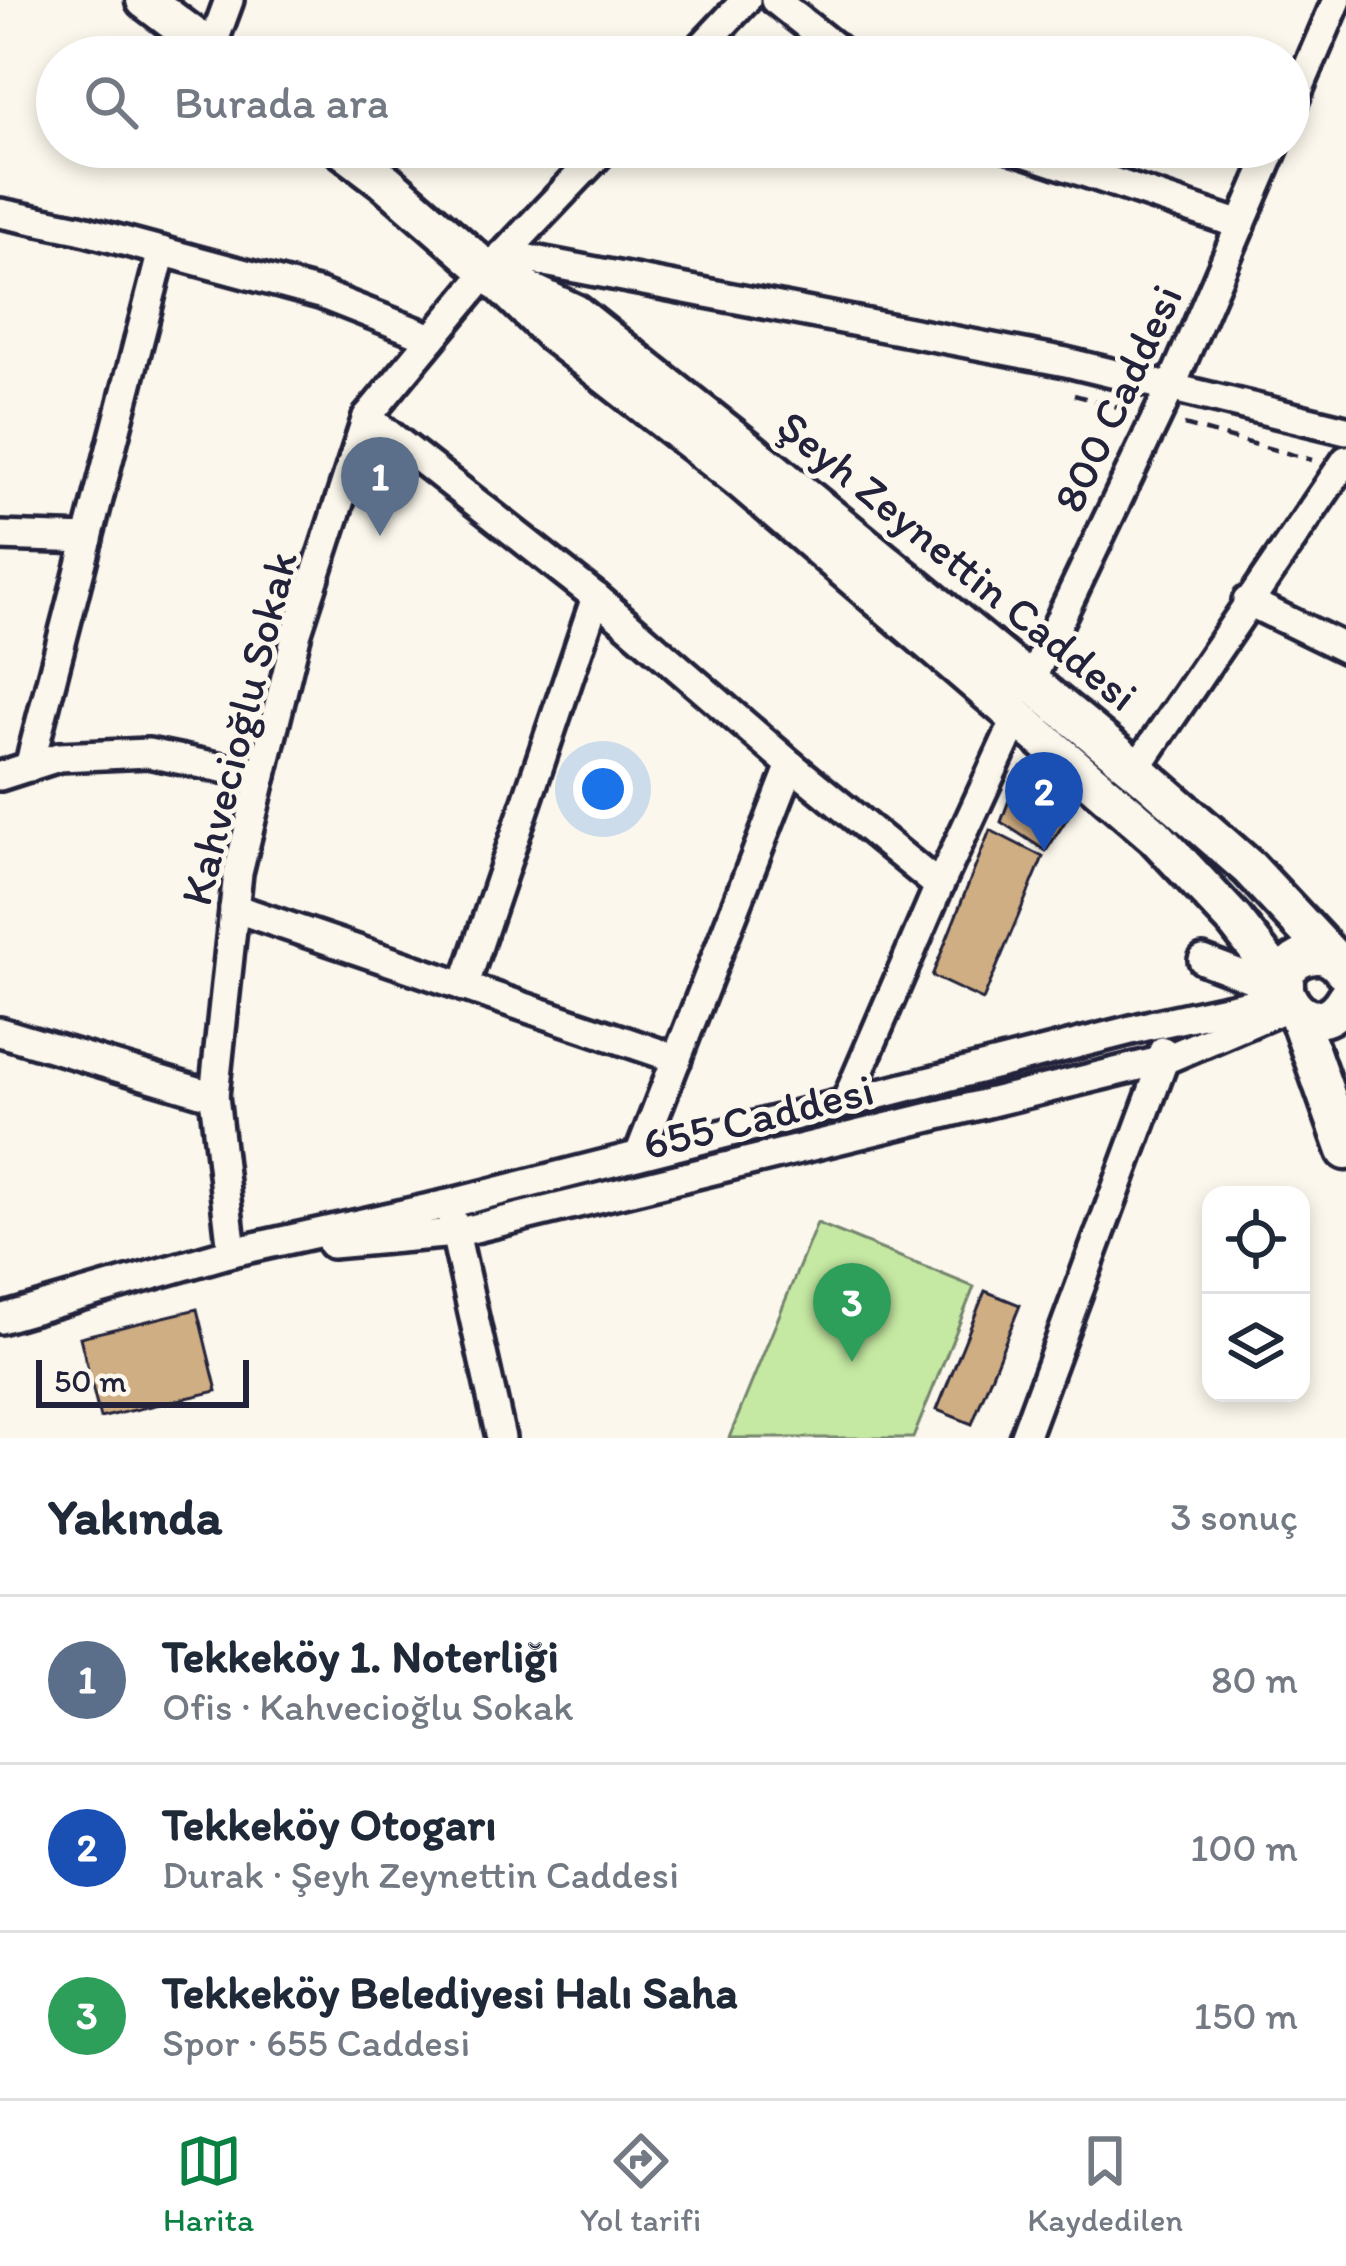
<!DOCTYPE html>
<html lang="tr">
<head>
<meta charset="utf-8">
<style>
  body { margin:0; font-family:Itim,sans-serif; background:#f6f6f7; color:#1f2937 }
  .controls { position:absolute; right:36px; bottom:36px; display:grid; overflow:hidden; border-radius:24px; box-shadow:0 6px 18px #0003 }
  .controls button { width:108px; height:108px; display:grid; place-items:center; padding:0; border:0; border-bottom:3px solid #e0e1e3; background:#fff; color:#1f2937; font:60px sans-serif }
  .scale { position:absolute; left:36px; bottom:30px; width:213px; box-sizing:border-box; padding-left:12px; border:6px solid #22223b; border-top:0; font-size:33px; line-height:42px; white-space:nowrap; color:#22223b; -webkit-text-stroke:9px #fbf7ec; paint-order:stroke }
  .you { position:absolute; left:603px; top:789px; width:42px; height:42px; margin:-30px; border:9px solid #fff; border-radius:50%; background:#1a73e8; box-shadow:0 0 0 18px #1a73e833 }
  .badge { display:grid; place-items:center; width:78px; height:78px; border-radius:50%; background:#0b8043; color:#fff; font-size:39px; font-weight:700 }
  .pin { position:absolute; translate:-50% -99px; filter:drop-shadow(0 3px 6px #0008) }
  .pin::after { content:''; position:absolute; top:63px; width:42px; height:36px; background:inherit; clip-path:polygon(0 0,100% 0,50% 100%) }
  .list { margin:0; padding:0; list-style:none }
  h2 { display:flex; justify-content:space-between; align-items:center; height:156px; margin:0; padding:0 48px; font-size:51px }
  h2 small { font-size:39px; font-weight:400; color:#747a83 }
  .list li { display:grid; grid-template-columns:78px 1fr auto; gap:36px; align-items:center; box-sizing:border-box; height:168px; padding:0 48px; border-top:3px solid #e0e1e3 }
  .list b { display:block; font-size:45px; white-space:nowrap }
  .list p { margin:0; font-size:39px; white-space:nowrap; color:#747a83 }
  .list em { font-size:39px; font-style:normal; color:#747a83 }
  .icon { flex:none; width:66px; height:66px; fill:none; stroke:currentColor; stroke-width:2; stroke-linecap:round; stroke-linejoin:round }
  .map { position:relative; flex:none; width:1346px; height:1438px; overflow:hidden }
  .search { position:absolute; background:#fff; box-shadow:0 6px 18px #0003; left:36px; right:36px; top:36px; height:132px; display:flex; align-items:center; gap:30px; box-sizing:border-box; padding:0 42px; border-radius:66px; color:#747a83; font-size:45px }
  .sheet { height:660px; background:#fff }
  nav { display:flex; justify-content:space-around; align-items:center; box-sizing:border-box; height:168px; border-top:3px solid #e0e1e3; background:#fff; font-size:33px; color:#747a83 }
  nav a { display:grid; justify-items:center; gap:6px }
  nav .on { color:#0b8043 }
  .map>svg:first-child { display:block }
  .green { fill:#c5e8a2; stroke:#74856e; stroke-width:3 }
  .building { fill:#d0ae83; stroke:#22223b; stroke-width:3 }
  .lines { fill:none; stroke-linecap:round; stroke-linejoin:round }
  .minor-casing { stroke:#22223b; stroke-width:36 }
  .major-casing { stroke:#22223b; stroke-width:45 }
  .path { stroke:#22223b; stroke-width:4.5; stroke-dasharray:12 9; stroke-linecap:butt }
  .minor { stroke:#fbf7ec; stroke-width:27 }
  .major { stroke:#fbf7ec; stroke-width:36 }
  .labels { text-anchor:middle; stroke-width:10; stroke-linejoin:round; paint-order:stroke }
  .street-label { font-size:45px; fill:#22223b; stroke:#fbf7ec }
</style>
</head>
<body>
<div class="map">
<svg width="1346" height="1438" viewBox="0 0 1346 1438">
  <rect width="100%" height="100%" fill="#fbf7ec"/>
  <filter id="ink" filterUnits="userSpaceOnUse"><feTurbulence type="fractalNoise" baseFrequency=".00833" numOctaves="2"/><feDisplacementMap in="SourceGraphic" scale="24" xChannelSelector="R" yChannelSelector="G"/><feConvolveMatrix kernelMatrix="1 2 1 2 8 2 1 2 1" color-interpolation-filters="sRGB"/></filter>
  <g filter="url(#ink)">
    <path class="green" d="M817,1223L974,1287L913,1438H729Z"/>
    <g class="building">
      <path d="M1021,768L1073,809L1046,851L1001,822Z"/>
      <path d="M990,830L1043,857L983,1000L932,976Z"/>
      <path d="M985,1291L1020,1305L972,1424L937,1410Z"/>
      <path d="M197,1309L217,1391L100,1418L80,1337Z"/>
    </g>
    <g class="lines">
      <defs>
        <g id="minor">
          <path d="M775,0L847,57"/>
          <path d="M211,49L229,0"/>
          <path d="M692,57L746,0"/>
          <path d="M1289,112L1337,0"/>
          <path d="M1009,147L1241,225"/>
          <path d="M0,213L79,229L320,294L432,338"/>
          <path d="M503,254L1066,362L1346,430"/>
          <path d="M367,417L596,597L791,765L939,886"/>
          <path d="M0,536L88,539"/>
          <path d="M1247,601L1346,649"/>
          <path d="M1030,682L1171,387L1274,147"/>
          <path d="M29,767L162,251"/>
          <path d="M1136,769L1346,460"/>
          <path d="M0,776L59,757L148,753L262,776"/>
          <path d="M234,908L677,1059"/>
          <path d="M1203,960L1285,991"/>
          <path d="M464,987L596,597"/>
          <path d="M0,1032L214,1096"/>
          <path d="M846,1102L939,886L1017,717"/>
          <path d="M639,1155L791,765"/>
          <path d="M452,1219L501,1438"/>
          <path d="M332,1244L455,1233L1164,1060L1276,1012"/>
          <path d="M232,1252L214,1096L238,873L297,632L367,417L488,271L606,147"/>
          <path d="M0,1319L232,1252L448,1204L1151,1025L1286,996"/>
          <path d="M1024,1438L1164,1060L1163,1051"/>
        </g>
        <g id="major">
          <path d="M145,0L221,57"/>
          <path d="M340,147L386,182L488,271L552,333L742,481L1155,836L1234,920L1285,985"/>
          <path d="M518,286L575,313L752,453L1136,769L1249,868L1337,962"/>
          <path d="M1343,970C1335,959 1324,952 1309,956C1251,970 1310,1059 1346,997"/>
          <path d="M1296,1010L1346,1151"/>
        </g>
      </defs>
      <use href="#minor" class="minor-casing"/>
      <use href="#major" class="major-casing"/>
      <g class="path">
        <path d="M1074,395L1132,411"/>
        <path d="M1184,425L1312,460"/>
      </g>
      <use href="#minor" class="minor"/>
      <use href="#major" class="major"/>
    </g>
  </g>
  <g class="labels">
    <g class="street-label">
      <text transform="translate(1117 398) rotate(-65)" y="16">800 Caddesi</text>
      <text transform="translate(958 560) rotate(39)" y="16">Şeyh Zeynettin Caddesi</text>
      <text transform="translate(238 728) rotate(-76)" y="16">Kahvecioğlu Sokak</text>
      <text transform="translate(758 1116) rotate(-14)" y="16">655 Caddesi</text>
    </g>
  </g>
</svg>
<div class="controls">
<button><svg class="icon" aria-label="locate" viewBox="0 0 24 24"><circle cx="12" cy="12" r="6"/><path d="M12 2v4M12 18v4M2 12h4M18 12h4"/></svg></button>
<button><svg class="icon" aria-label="layers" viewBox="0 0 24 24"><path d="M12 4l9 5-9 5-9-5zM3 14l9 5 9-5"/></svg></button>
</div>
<div class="scale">50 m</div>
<div class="you"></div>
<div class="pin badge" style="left:380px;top:536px;background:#5c6f8a">1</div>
<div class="pin badge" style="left:1044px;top:851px;background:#1a4fb4">2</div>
<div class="pin badge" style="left:852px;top:1362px;background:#2e9e5b">3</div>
<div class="search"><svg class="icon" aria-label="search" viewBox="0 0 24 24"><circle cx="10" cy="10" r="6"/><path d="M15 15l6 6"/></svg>Burada ara</div>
</div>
<section class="sheet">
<h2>Yakında<small>3 sonuç</small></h2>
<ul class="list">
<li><span class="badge" style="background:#5c6f8a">1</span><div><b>Tekkeköy 1. Noterliği</b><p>Ofis · Kahvecioğlu Sokak</p></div><em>80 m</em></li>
<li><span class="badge" style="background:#1a4fb4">2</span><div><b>Tekkeköy Otogarı</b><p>Durak · Şeyh Zeynettin Caddesi</p></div><em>100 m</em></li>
<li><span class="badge" style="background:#2e9e5b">3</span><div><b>Tekkeköy Belediyesi Halı Saha</b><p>Spor · 655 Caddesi</p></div><em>150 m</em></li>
</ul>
</section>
<nav>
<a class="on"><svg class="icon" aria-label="map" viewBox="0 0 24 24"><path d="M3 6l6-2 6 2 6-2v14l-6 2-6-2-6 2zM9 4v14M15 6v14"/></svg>Harita</a>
<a><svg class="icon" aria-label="directions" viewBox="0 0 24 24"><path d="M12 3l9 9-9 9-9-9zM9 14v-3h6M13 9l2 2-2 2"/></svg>Yol tarifi</a>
<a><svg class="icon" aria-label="saved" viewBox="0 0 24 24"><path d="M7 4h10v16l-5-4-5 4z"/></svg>Kaydedilen</a>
</nav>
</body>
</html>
